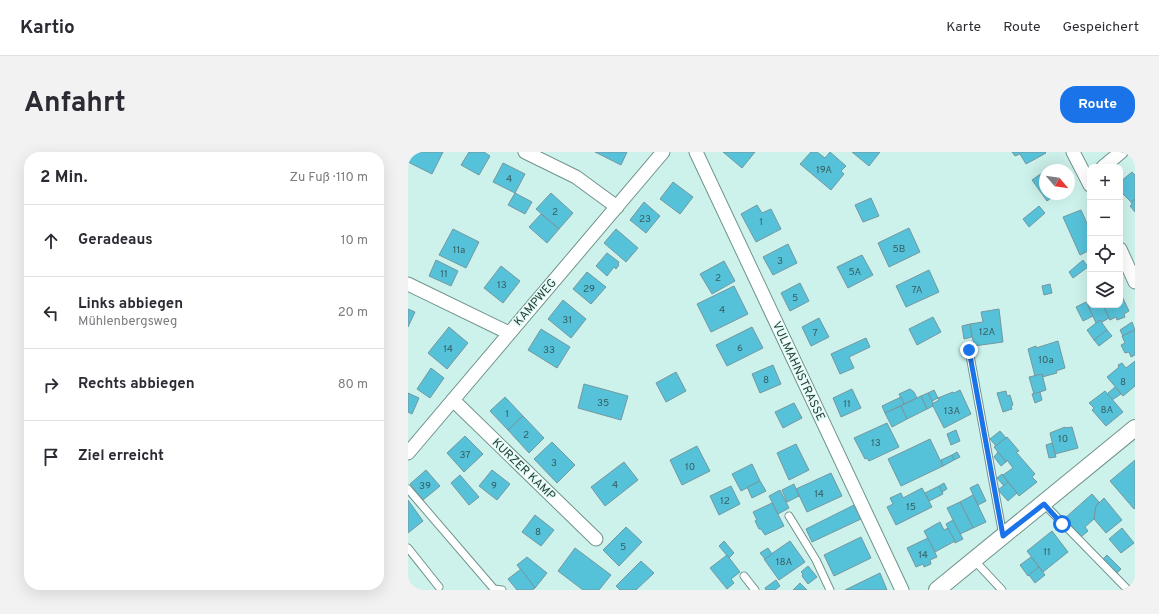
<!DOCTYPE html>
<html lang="de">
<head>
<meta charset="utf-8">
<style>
  body { margin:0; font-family:Overpass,sans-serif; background:#f2f2f3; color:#2b2b33 }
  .controls { position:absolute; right:12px; top:12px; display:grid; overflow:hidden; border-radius:8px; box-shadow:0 4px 16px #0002 }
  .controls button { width:36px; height:36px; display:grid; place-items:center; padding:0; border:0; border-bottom:1px solid #e1e1e2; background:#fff; color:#2b2b33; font:20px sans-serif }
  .compass { position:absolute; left:631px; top:12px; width:36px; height:36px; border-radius:50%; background:#fff; box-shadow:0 4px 16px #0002; rotate:119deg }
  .stop { position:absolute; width:12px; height:12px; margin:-9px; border:3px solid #1a73e8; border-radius:50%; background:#fff }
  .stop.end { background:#1a73e8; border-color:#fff; box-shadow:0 1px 4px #0008 }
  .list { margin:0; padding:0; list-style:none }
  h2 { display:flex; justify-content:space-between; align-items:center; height:52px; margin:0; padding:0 16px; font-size:17px }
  h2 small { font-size:13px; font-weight:400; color:#7c7c81 }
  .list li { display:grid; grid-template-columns:26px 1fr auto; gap:12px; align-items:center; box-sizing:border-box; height:72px; padding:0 16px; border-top:1px solid #e1e1e2 }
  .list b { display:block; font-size:15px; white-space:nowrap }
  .list p { margin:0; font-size:13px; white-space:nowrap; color:#7c7c81 }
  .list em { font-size:13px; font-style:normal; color:#7c7c81 }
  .icon { flex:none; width:22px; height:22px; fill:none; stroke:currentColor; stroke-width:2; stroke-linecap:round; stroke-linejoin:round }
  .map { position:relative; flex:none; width:727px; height:438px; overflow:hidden; border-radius:16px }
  header { display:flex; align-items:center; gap:24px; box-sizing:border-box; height:56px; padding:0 20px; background:#fff; border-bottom:1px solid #e1e1e2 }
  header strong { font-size:19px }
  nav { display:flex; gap:22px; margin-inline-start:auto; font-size:14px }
  .intro { display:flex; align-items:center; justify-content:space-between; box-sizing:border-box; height:96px; padding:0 24px }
  h1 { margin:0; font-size:28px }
  .button { padding:10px 18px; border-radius:16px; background:#1a73e8; color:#fff; font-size:14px; font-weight:700 }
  main { display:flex; gap:24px; padding:0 24px }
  aside { flex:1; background:#fff; border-radius:16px; box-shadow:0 4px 16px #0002 }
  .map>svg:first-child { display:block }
  .building { fill:#56c2da; stroke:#75979f }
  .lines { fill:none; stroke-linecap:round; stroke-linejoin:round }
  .service-casing { stroke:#70938c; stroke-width:9 }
  .minor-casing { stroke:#70938c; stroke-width:15 }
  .tertiary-casing { stroke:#70938c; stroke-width:18 }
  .service { stroke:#fff; stroke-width:7 }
  .minor { stroke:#fff; stroke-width:13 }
  .tertiary { stroke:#fff; stroke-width:16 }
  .route { stroke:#1a73e8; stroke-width:5 }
  .labels { text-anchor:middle; stroke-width:3; stroke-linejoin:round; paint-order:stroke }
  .number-label { font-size:10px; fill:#375e61 }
  .street-label { font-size:12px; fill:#2d3c39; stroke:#e0fef7 }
</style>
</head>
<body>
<header>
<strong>Kartio</strong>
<nav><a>Karte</a><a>Route</a><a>Gespeichert</a></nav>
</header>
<div class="intro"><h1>Anfahrt</h1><a class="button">Route</a></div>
<main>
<aside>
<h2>2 Min.<small>Zu Fuß · 110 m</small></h2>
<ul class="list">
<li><svg class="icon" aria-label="ahead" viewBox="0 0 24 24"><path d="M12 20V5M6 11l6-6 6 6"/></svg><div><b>Geradeaus</b></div><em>10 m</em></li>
<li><svg class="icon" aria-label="left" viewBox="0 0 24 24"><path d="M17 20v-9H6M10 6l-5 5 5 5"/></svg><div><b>Links abbiegen</b><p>Mühlenbergsweg</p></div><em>20 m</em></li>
<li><svg class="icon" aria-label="right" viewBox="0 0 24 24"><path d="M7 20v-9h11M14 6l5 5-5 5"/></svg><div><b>Rechts abbiegen</b></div><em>80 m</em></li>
<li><svg class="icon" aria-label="arrive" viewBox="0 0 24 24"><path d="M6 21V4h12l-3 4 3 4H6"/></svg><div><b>Ziel erreicht</b></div></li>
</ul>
</aside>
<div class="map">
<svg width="727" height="438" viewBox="0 0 727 438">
  <rect width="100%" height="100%" fill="#cdf2eb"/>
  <g class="building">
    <path d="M0,0H35L24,22L0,10Z"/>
    <path d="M61,0H76L82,4L71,23L53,13Z"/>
    <path d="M187,0H219L213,13Z"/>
    <path d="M315,0H347L334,16Z"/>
    <path d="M403,0H409L417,6L422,0L438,14L433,19L436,22L423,38L392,12Z"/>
    <path d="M444,0H472L461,14Z"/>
    <path d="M604,0H637L638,1L618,12L612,2L607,4Z"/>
    <path d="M95,11L117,22L107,41L85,30Z"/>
    <path d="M637,19V42H649L639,49L624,28Z"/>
    <path d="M724,20L727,23V47L723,50L712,39V30Z"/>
    <path d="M265,30L285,45L272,62L252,47Z"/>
    <path d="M107,41L124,50L117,62L100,53Z"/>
    <path d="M143,41L165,61L151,77L128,57Z"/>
    <path d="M463,46L471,64L455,70L447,53Z"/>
    <path d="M727,47V60L722,54L724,52L723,50Z"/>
    <path d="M236,50L252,64L238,81L222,68Z"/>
    <path d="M349,53L354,61L363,57L373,77L348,90L333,62Z"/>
    <path d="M631,54L637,61L621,75L615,67Z"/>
    <path d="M673,58L682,78V98L672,103L655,65Z"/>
    <path d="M133,62L151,77L139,91L121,75Z"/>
    <path d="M501,76L512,100L481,115L470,91Z"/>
    <path d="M45,77L71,90L58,116L31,103Z"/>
    <path d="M208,77L230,96L218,110L196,91Z"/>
    <path d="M380,92L389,111L365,123L355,105Z"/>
    <path d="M199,101L211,110L210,112L211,113L208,117L206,115L199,124L188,114Z"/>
    <path d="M454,103L465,123L440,136L429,115Z"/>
    <path d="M28,108L50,119L43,134L21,124Z"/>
    <path d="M675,108L680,115L665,126L661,120Z"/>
    <path d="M316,109L327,129L304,142L292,122Z"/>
    <path d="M93,114L112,129L95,151L76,136Z"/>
    <path d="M521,118L531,140L498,155L488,134Z"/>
    <path d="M179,120L198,135L183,152L165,137Z"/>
    <path d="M392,131L401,149L382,159L373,141Z"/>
    <path d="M642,132L644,141L636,143L634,134Z"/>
    <path d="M326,134L340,162L303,180L289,152Z"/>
    <path d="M712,140L721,159L716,162L717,165L709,168L708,165L702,168L695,153H712Z"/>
    <path d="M155,148L178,167L163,186L140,167Z"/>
    <path d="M678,150L685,164L675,169L668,155Z"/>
    <path d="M682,152V153H695L701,166L694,170L692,168L688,171L680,153Z"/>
    <path d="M0,157L7,160L0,175Z"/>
    <path d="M591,157L595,190L566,194L562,172L575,170L573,160Z"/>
    <path d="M525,165L533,180L509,193L501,177Z"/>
    <path d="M411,166L421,185L403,194L394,175Z"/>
    <path d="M692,168L699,178L686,188L679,178Z"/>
    <path d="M724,170L727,178L715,184L712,178Z"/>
    <path d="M562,172L564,185L556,187L554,174Z"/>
    <path d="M41,175L60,191L39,217L20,201Z"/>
    <path d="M344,175L355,196L319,214L308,193Z"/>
    <path d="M133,177L162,195L149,216L120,198Z"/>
    <path d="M699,178L704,184L691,194L686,188Z"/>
    <path d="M727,178V203L723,205L721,200L717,201L713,193L717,191L714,184Z"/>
    <path d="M458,186L462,195L441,205L446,216L432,222L423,202Z"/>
    <path d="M650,189L657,216L648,219L649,221L634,225V222L627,224L620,197L628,194V196Z"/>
    <path d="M727,209V234L715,244L699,225L711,215L710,213L714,211L718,216Z"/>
    <path d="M365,213L373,232L352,241L344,222Z"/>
    <path d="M23,216L36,226L22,246L9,237Z"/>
    <path d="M268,220L278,239L258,250L248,231Z"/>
    <path d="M634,222L638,238L626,242L621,225Z"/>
    <path d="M176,232L220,244L213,268L170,256Z"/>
    <path d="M707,235L713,242L704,248L699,242Z"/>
    <path d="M444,237L453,256L433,265L425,246Z"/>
    <path d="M502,237L506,240L509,246L496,252L491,242Z"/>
    <path d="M526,238L530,246L524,249L520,241Z"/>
    <path d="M552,238L563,262L536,276L524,252L531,248L530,246L545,240L546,241Z"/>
    <path d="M598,239L599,244L602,243L605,253L603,254L604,257L595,260L589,241Z"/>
    <path d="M697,239L715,260L698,274L684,258L686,256L681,251Z"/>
    <path d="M632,240L634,248L627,251L624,242Z"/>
    <path d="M0,241L11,246L4,262L0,260Z"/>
    <path d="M520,241L525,251L524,252L525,254L519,257L513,244Z"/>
    <path d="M513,244L519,257L499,267L493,254Z"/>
    <path d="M97,245L115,264L100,278L82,259Z"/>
    <path d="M493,245L496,252L477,261L474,254Z"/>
    <path d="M386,251L394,266L375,276L367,260Z"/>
    <path d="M493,254L499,267L484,275L477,261Z"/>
    <path d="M115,264L136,286L121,301L100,278Z"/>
    <path d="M479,271L491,295L461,309L459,306L457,307L446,286Z"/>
    <path d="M657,275V276L664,275L670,296L647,302L642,281Z"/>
    <path d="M548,278L552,289L543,293L539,282Z"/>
    <path d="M592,279L598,286L588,294L582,287Z"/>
    <path d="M57,284L75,302L56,320L39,301Z"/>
    <path d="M599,285L611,299L608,300L627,322L624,325L629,330L611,344L595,323L605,316L599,308L598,310L586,295Z"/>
    <path d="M522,287L535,314L493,334L480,307Z"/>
    <path d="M144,290L167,313L149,331L126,307Z"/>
    <path d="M644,291L648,305L641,306L638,293Z"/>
    <path d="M388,292L401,318L381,328L369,301Z"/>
    <path d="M289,294L302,319L274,333L262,308Z"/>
    <path d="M549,300L552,305L546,308L544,303Z"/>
    <path d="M590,300L598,310L593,314L586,305Z"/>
    <path d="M544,303L546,308L535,314L533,308Z"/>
    <path d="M727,308V356L726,357L702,329Z"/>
    <path d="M216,310L230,328L197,354L183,335Z"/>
    <path d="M344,312L352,329L333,339L324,322Z"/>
    <path d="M18,318L32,334L15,348L2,332Z"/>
    <path d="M84,318L102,332L89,348L71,334Z"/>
    <path d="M423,321L434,344L399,360L388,337Z"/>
    <path d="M594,322L600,330L596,334L589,326Z"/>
    <path d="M52,323L71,345L61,353L43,331Z"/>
    <path d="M352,329L358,339L344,346L339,335Z"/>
    <path d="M600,330L609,341L600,349L590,338Z"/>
    <path d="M536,331L539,337L534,340L531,334Z"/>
    <path d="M386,332L391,344L379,350L374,338Z"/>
    <path d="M570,332L578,349L570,353L562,336Z"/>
    <path d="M323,334L332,352L311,363L302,344Z"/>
    <path d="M531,334L535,342L521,349L517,341Z"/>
    <path d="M514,336L524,355L488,373L479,355L485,352L482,346L493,341L495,346Z"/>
    <path d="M372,338L381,356L370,362L361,344Z"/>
    <path d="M684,342L691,350L688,354L686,367L677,375L680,379L673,385L657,366Z"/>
    <path d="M565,343L578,370L565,376L552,350Z"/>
    <path d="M696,346L714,368L698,381L686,367L688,354Z"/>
    <path d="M0,348L15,369L0,381Z"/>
    <path d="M552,350L565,376L552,382L539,356Z"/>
    <path d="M364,351L376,374L357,383L353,377H351L347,369L349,368L345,360Z"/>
    <path d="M446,353L453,367L404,390L398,377Z"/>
    <path d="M127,363L146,378L133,394L114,380Z"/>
    <path d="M545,368L555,387L547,391L538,372Z"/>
    <path d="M532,370L536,378L540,376L547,389L527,400L516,379Z"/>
    <path d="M218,375L234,390L211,414L195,398Z"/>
    <path d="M714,376L726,391L713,401L701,387Z"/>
    <path d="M644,379L660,400L635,420L619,399Z"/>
    <path d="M453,385L463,406L426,424L416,403Z"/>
    <path d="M520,386L529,405L522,408L523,412L516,415L515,412L508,415L499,396Z"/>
    <path d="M316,389L326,401L321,406L311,394Z"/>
    <path d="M382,389L397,410L371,428L356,407Z"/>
    <path d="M167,396L203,423L191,438H175L150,419Z"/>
    <path d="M360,396L364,402L357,407L352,401Z"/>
    <path d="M319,403L332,420L323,427L326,431L319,437L302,416Z"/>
    <path d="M699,403L713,417L708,422L694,408Z"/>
    <path d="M119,405L139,421L127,436L109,413Z"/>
    <path d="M623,405L631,415L620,424L612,413Z"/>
    <path d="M233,409L246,421L228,438H212L208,434Z"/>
    <path d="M400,414L409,425L400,432L394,424L395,422L393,420Z"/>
    <path d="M631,415L637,423L627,431L621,423Z"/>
    <path d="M113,417L127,436L124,438H109L100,427Z"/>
    <path d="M472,421L479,438H437Z"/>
    <path d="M368,428L372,434L367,438H358L357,436Z"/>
    <path d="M392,431L399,438H385Z"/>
  </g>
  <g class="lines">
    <defs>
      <g id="service">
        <path d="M561,198L595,384"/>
        <path d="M0,337L86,437L94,438"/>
        <path d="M636,352L720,438"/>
        <path d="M381,364L408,408L422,438"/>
        <path d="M0,396L31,435"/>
        <path d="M566,408L594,438"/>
        <path d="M336,424L347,438"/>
      </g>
      <g id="minor">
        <path d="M117,0L168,25L209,55"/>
        <path d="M288,0L494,438"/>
        <path d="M665,0L682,33"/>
        <path d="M695,15L713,0"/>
        <path d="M712,97L727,130"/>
        <path d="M0,132L101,181"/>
        <path d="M45,248L188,387"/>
        <path d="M0,301L255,0"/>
      </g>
      <path id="tertiary" d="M529,438L727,276"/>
    </defs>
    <use href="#service" class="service-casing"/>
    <use href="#minor" class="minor-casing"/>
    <use href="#tertiary" class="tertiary-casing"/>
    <use href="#service" class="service"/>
    <use href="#minor" class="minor"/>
    <use href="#tertiary" class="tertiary"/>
  </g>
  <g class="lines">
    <path class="route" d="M561,198L595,384L636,352L654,372"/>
  </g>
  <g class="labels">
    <g class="number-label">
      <text x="416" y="21">19A</text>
      <text x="101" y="30">4</text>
      <text x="147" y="63">2</text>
      <text x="237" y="70">23</text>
      <text x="353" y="73">1</text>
      <text x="491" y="100">5B</text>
      <text x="51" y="101">11a</text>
      <text x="372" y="112">3</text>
      <text x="447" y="123">5A</text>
      <text x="36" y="125">11</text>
      <text x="310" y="129">2</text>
      <text x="94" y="136">13</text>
      <text x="181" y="140">29</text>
      <text x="509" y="141">7A</text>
      <text x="387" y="149">5</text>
      <text x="314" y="161">4</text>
      <text x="159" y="171">31</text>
      <text x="579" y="183">12A</text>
      <text x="407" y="184">7</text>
      <text x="332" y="199">6</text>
      <text x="40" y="200">14</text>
      <text x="141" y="201">33</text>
      <text x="638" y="211">10a</text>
      <text x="358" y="231">8</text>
      <text x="715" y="233">8</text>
      <text x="195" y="254">35</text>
      <text x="439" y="255">11</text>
      <text x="699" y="261">8A</text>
      <text x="544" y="262">13A</text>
      <text x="99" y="265">1</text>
      <text x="118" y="286">2</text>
      <text x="655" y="290">10</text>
      <text x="468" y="294">13</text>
      <text x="57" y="306">37</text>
      <text x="146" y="314">3</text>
      <text x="282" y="318">10</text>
      <text x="207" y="336">4</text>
      <text x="17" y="337">39</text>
      <text x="86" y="337">9</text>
      <text x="411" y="345">14</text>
      <text x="317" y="352">12</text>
      <text x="503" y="358">15</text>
      <text x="130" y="383">8</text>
      <text x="215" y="398">5</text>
      <text x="639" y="403">11</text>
      <text x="515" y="406">14</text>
      <text x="376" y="413">18A</text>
    </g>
    <g class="street-label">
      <text transform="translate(127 150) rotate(-49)" y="4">KAMPWEG</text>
      <text transform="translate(391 219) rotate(65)" y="4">VULMAHNSTRASSE</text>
      <text transform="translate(116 317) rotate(44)" y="4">KURZER KAMP</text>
    </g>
  </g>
</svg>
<div class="controls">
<button>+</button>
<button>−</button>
<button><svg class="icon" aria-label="locate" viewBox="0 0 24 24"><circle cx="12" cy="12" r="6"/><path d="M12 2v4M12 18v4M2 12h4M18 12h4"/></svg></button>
<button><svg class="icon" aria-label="layers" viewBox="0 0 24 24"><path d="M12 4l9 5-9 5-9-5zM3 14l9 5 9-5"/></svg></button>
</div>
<svg class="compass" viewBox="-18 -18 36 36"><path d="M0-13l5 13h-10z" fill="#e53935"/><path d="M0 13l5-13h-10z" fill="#7c7c81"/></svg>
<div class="stop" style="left:654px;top:372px"></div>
<div class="stop end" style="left:561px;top:198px"></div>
</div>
</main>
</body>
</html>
